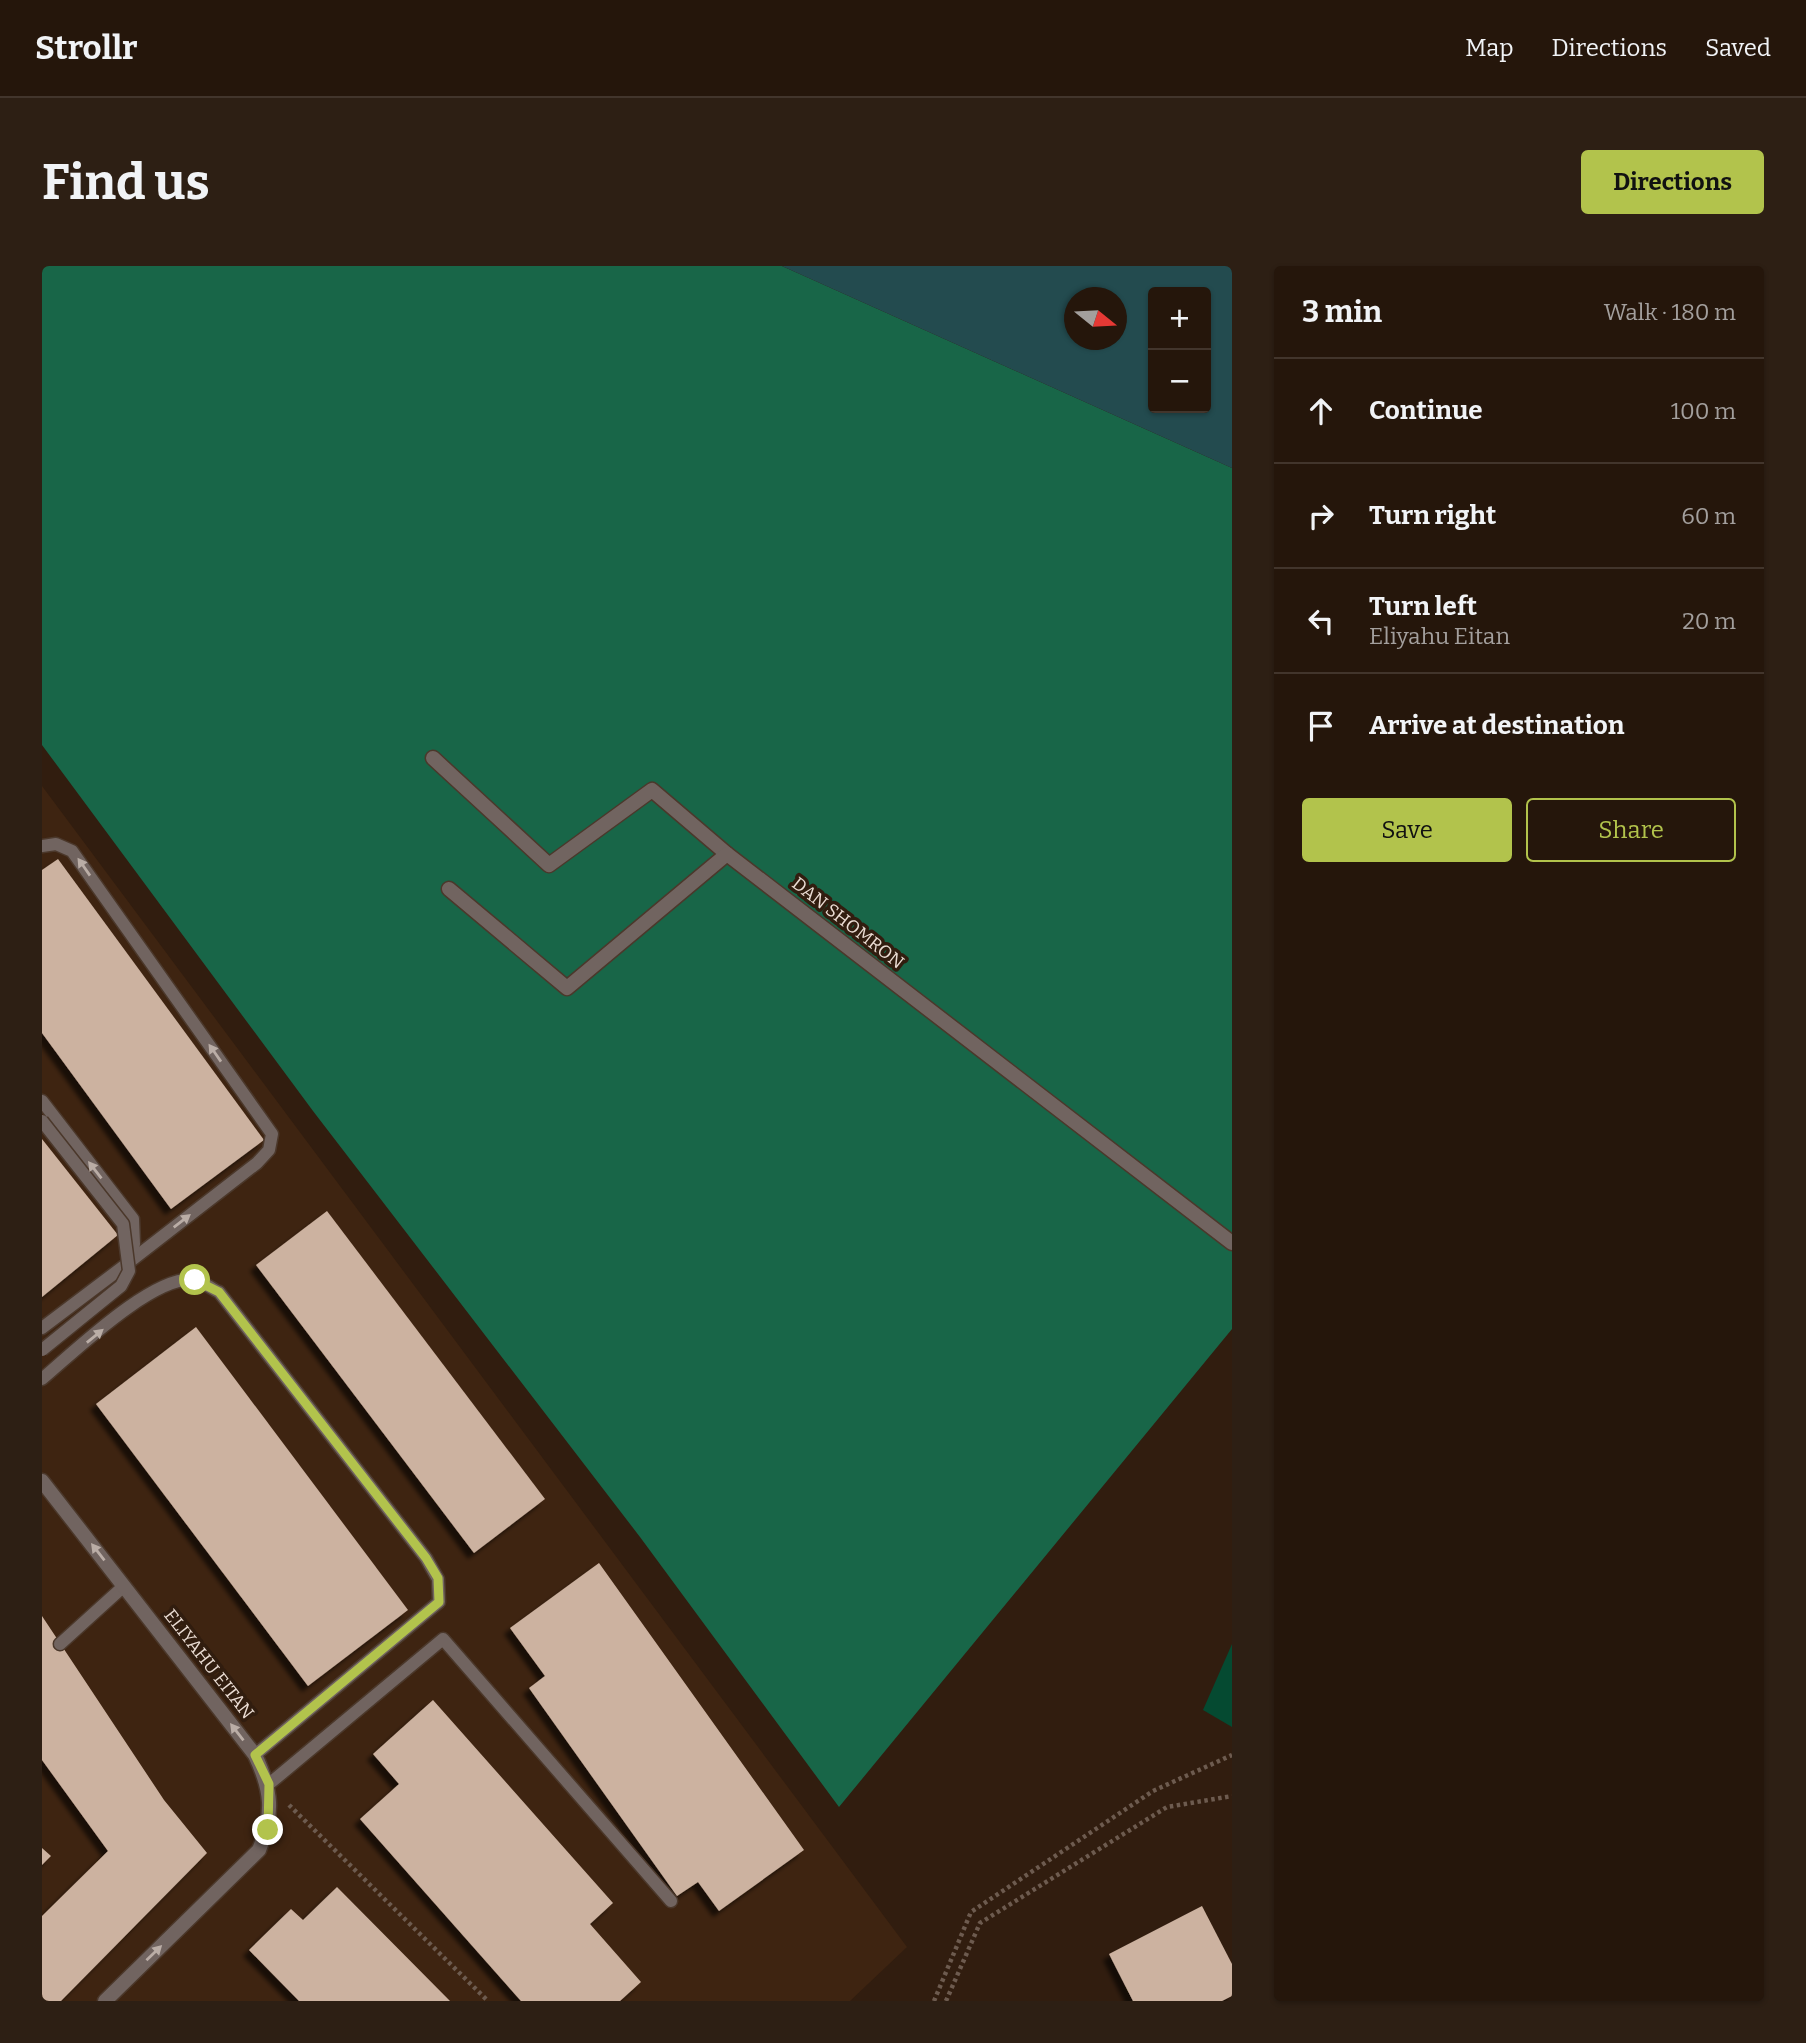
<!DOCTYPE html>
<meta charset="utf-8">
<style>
:root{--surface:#25160b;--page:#2d1f14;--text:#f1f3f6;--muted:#a39f9d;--line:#42352c;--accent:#b2c34c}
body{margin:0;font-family:Bitter,serif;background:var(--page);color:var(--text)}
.controls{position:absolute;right:21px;top:21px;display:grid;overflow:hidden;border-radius:7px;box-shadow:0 2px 5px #0004}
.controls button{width:63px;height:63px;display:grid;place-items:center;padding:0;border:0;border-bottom:2px solid var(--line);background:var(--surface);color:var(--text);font:35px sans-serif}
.compass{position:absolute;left:1022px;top:21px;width:63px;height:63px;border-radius:50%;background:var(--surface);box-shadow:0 2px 5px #0004;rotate:108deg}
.stop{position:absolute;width:21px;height:21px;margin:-16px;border:5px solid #b2c34c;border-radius:50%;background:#fff}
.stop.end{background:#b2c34c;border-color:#fff;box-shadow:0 2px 7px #0008}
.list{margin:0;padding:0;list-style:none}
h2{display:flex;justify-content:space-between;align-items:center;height:91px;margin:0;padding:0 28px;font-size:30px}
h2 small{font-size:23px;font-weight:400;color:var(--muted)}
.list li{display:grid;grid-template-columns:46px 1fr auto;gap:21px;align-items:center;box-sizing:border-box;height:105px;padding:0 28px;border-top:2px solid var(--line)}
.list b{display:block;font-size:26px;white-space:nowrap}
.list p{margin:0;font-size:23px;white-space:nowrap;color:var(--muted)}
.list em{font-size:23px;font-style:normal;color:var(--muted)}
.actions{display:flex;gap:14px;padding:21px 28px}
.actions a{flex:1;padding:16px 0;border:2px solid var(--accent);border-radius:7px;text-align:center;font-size:24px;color:var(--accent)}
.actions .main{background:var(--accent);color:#111}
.icon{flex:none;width:38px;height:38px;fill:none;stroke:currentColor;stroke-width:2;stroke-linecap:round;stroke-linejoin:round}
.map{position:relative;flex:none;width:1190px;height:1735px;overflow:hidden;border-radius:7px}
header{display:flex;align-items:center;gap:42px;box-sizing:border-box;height:98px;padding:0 35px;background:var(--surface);border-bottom:2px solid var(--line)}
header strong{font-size:33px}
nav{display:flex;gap:38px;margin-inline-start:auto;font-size:24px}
.intro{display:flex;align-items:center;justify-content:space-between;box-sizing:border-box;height:168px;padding:0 42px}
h1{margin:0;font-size:49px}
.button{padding:18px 32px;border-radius:7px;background:var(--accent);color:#111;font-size:24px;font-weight:700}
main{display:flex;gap:42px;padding:0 42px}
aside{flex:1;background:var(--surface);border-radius:7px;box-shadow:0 2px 5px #0004}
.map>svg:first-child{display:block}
</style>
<header>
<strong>Strollr</strong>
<nav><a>Map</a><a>Directions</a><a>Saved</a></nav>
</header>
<div class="intro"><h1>Find us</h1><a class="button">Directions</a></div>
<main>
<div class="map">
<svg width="1190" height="1735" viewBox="0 0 1190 1735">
<defs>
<filter id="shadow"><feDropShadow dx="-6" dy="6" stdDeviation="2" flood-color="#0009"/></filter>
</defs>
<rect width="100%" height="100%" fill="#311d0f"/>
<polygon fill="#3e2411" points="0,520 865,1681 808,1735 0,1735"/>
<polygon fill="#054a31" points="1190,1378 1190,1461 1161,1444"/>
<polygon fill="#186648" points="0,0 740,0 1190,202 1190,1063 797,1541 598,1271 271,845 0,479"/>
<path fill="#234b4f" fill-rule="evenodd" d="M740,0H1190V202ZM1111,26H1164V142H1111ZM1032,32H1074V74H1032Z"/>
<g fill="#ccb2a0" filter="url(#shadow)">
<polygon points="16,593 222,874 129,943 0,767 0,604"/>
<polygon points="0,873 76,969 0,1031"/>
<polygon points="285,945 503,1233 432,1287 214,999"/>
<polygon points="154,1061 366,1344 266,1420 54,1138"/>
<polygon points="557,1297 762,1584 677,1645 656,1616 635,1630 487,1422 503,1410 468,1362"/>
<polygon points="0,1350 122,1534 165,1587 19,1735 0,1735 0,1650 66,1585 0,1494"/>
<polygon points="391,1434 571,1637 548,1658 599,1716 578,1735 479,1735 318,1553 357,1518 331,1488"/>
<polygon points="0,1582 9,1590 0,1599"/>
<polygon points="295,1621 408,1735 257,1735 207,1684 249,1643 261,1654"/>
<polygon points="1160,1640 1190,1698 1190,1730 1180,1735 1091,1735 1067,1688"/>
</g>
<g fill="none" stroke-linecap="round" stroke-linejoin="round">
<g stroke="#4b382b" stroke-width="15">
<g id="lane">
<polyline points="0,580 14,578 30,585 230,868 227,884 215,897 86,997"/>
<polyline points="0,835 91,953 92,978 86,997 0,1062"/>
<path d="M0,1113C31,1087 113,1007 153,1014C160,1015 170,1023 177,1026L384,1292L396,1313L397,1336L213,1489"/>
<polyline points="18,1378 82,1320"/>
<polyline points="227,1518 401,1373 629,1635"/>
</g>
</g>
<g stroke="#4b382b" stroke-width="17">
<g id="street">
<polyline points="391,492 507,599 610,524 685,588"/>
<polyline points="407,623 525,722 685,588 1190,977"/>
<path d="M0,1215L213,1489C230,1525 232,1547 217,1584L63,1735"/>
</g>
</g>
<g stroke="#6d5b4f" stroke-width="4.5" stroke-dasharray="3.5 3.5" stroke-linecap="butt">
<polyline points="247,1539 446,1735"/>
<polyline points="892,1735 929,1646 1111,1525 1190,1489"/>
<polyline points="904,1735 938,1657 1125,1541 1190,1530"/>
</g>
<use href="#lane" stroke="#716460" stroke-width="12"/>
<use href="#street" stroke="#716460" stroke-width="14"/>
<g stroke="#4b382b" stroke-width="15" stroke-linecap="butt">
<polyline id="lane-bridge" points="0,855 81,958 87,1005 79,1020 0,1084"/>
</g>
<use href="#lane-bridge" stroke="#716460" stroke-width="12"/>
</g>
<defs><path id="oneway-solid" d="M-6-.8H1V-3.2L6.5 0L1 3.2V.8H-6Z" transform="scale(1.75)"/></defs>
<g fill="#baada6">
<use href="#oneway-solid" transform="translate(42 601) rotate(-125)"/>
<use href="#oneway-solid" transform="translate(173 787) rotate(-125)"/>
<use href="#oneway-solid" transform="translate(53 904) rotate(-128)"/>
<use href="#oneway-solid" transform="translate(140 955) rotate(-38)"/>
<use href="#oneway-solid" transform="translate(53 1070) rotate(-39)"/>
<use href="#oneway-solid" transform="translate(56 1286) rotate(-128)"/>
<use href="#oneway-solid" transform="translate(195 1466) rotate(-128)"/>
<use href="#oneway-solid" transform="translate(112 1687) rotate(-44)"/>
</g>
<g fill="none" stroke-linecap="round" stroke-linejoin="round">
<polyline stroke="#b2c34c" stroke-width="9" points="153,1014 177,1026 384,1292 396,1312 397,1336 213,1489 227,1518 226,1564"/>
</g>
<g text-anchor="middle" stroke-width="7" stroke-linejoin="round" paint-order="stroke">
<g font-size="18" fill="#ebddd4" stroke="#311d0f">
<text transform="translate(806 657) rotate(38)" y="6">DAN SHOMRON</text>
<text transform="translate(167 1398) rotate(52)" y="6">ELIYAHU EITAN</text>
</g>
</g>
</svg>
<div class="controls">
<button>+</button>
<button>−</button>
</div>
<svg class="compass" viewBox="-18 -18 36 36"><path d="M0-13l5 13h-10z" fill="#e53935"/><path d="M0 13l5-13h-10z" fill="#a39f9d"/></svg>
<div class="stop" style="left:153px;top:1014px"></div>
<div class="stop end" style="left:226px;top:1564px"></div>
</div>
<aside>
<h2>3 min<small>Walk · 180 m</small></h2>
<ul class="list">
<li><svg class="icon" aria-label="ahead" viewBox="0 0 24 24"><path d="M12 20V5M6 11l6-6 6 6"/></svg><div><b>Continue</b></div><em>100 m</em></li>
<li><svg class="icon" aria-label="right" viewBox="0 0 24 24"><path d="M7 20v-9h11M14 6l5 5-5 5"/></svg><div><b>Turn right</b></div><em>60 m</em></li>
<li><svg class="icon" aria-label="left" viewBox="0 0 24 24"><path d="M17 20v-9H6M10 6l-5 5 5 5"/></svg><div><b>Turn left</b><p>Eliyahu Eitan</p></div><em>20 m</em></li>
<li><svg class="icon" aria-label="arrive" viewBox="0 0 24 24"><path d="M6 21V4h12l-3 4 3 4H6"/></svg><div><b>Arrive at destination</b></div></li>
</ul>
<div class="actions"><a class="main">Save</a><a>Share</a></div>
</aside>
</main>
